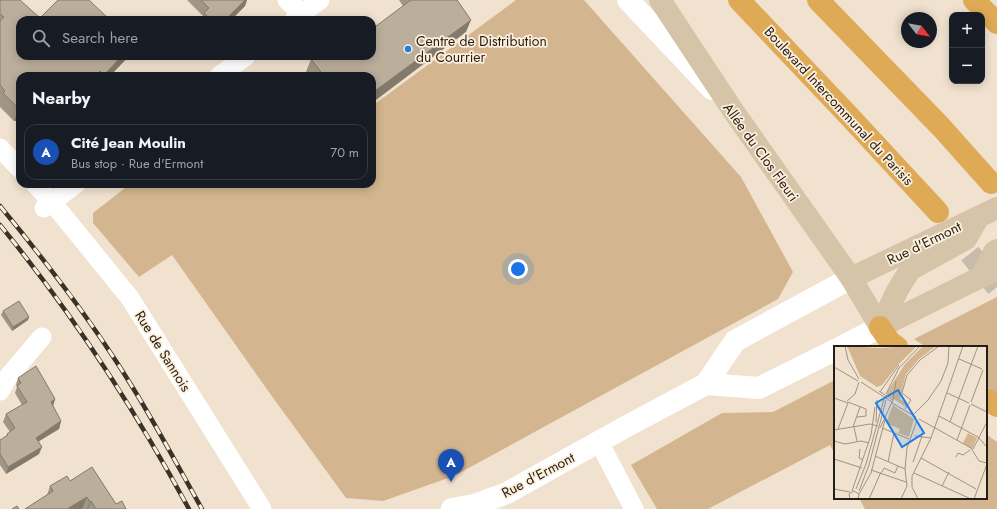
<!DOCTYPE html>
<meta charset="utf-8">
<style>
:root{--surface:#171b24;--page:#242831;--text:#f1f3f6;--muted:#9ea1a6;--line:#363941;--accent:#1d7ee7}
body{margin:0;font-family:Jost,sans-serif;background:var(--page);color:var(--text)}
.controls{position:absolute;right:12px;top:12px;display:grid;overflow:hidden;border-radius:8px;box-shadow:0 2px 10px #0003}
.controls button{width:36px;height:36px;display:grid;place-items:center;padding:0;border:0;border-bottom:1px solid var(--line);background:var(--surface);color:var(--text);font:20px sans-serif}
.compass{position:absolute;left:901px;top:12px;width:36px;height:36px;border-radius:50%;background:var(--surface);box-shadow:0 2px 10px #0003;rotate:121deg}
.you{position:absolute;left:518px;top:269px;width:14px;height:14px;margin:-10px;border:3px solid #fff;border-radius:50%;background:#1a73e8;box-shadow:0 0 0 6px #1a73e833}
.badge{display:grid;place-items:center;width:26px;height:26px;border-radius:50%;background:var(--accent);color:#fff;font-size:13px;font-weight:700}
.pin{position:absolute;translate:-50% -33px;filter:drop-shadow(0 1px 2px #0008)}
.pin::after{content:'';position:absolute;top:21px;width:14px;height:12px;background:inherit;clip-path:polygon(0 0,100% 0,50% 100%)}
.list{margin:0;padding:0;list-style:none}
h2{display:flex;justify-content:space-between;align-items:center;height:52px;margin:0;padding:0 16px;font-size:17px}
h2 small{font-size:13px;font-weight:400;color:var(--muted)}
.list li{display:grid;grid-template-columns:26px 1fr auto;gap:12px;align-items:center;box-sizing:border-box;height:56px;margin:0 8px 8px;padding:0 8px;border:1px solid var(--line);border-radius:12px}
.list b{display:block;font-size:15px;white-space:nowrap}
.list p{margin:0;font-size:13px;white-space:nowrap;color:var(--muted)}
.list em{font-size:13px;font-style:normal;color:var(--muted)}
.icon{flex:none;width:22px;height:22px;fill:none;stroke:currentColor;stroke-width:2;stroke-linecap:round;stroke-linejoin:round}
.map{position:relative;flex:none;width:997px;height:509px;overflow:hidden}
.search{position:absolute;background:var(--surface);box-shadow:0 2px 10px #0003;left:16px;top:16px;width:360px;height:44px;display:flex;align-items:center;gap:10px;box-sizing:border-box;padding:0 14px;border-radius:12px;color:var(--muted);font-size:15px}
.panel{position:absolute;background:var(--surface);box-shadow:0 2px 10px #0003;left:16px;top:72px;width:360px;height:116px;border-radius:12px}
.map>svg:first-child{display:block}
</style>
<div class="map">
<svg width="997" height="509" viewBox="0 0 997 509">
<rect width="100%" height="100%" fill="#f1e2cf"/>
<g fill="#d3b68f">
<polygon points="516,0 584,0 741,177 793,272 778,299 454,476 383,501 346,498 271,395 172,255 139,277 93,223 93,213 130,184 372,184 372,106"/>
<polygon points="997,297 997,394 986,386 986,347 926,347 914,339"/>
<polygon points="835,380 835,454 830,445 708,509 657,509 631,465 722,413 773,412"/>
<polygon points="986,434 997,442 997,509 865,509 859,498 986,498"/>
</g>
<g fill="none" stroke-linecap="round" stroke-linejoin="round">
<polyline stroke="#c8bbaa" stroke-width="22" stroke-dasharray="22 11" stroke-linecap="butt" points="949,228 997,287"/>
<g stroke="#fff" stroke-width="19">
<polyline points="287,0 302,14"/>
<polyline points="294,20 320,0"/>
<polyline points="219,76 246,56"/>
<polyline points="0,148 20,169"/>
<polyline points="35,184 52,202 130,298 262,509"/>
<polyline points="44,208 76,184"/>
<polyline points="0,391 8,377 42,337"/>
<polyline points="599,442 634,509"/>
</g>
<g stroke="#fff" stroke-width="22">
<polyline points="628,0 712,89"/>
<polyline points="841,347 880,327"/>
<polyline points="706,384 759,388 835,350"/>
<polyline points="452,509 474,505 507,493 627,426 706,384 735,341 851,278"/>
</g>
<g stroke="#d6c4a9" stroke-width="22">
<polyline points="660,0 734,112 851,278 880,327"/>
<polyline points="981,277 994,252 997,250"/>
<polyline points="851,278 997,208"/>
<polyline points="880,327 897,291 910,270 966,239 977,220"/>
<polyline points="880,327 997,269"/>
</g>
<g stroke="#deaa56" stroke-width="22">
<polyline points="739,0 849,116 938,212"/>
<polyline points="818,0 941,127 991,183"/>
<polyline points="974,0 997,23"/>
<polyline points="880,327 890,342 897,347"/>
<polyline points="986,399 997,406"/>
</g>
<g stroke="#383229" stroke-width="4.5">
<g id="rail">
<path d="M0,206C48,264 94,324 133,388C157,427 179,468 202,509"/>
<path d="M0,225C73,314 134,408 189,509"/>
</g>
</g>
<use href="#rail" stroke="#feefdc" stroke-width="3" stroke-dasharray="9" stroke-linecap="butt"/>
</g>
<g fill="#a19685">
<polygon points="0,0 20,56 129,56 110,76 20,76 20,120 14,121 0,107"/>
<polygon points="187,0 247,0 245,6 231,20 202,20 203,16"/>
<polygon points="399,0 457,0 466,32 372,76 309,76 306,72 311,59 372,56 403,6"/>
<polygon points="3,311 29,317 28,320 12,331 1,315"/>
<polygon points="18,378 55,399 53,406 61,421 59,429 38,441 39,454 6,474 0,465 0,440 6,437 7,434 10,432 3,422 6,414 22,405 15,393 17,387 16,385"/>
<polygon points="70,481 126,509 25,509 47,495 50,486"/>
</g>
<g fill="#837a6c">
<polygon points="245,0 247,0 245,6 231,20 225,20"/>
<polygon points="471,20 466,32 372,103 372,93"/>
<polygon points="122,56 129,56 110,76 103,76 104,75"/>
<polygon points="19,109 20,109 20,120 14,121"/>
<polygon points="29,317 28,320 12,331 13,327"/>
<polygon points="55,399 53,406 51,402"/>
<polygon points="61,421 59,429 33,445 36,438"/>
<polygon points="42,447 39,454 6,474 8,467"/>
<polygon points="87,497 82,509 67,509"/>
<polygon points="91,501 88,509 87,509 90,502"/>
</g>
<g fill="#bbae9b" stroke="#837a6c">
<polygon points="0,0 20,0 40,18 58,0 89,0 110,20 20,20 20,56 122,56 104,75 100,71 96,76 20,76 20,109 19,109 3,93 5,91 0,85 0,21 4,17 0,14"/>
<polygon points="201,0 245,0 225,20 211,20 204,13 209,8"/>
<polygon points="411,0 457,0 471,20 372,93 372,76 324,76 311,59 314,56 372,56 372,29"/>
<polygon points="19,301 29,317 13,327 3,311"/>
<polygon points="36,366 55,399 51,402 61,421 36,438 42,447 8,467 0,454 0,440 8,435 7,434 15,428 6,414 27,402 17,386 21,383 18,378"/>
<polygon points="92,467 116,504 122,501 126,509 96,509 91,501 90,502 87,497 67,509 25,509 53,491 50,486 67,476 70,481"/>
<polygon points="17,506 19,509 12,509"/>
</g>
<circle fill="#1d7ee7" stroke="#feefdc" stroke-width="1.5" cx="408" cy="49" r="4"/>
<g text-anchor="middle" stroke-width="3.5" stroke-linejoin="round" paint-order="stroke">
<g font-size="14" fill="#221d16" stroke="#feefdc" text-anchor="start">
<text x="416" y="46">Centre de Distribution<tspan x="416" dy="16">du Courrier</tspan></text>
</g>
<g font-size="14" fill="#221d16" stroke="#feefdc">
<text transform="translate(839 106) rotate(47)" y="5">Boulevard Intercommunal du Parisis</text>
<text transform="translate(761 152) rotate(54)" y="5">Allée du Clos Fleuri</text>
<text transform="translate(924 243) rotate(-26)" y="5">Rue d'Ermont</text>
<text transform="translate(163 351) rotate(58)" y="5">Rue de Sannois</text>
<text transform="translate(538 475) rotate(-28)" y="5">Rue d'Ermont</text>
</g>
</g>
<g transform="translate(834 346)">
<rect width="153" height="153" fill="#f1e2cf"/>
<path d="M13,0L44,2L83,0L64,19L60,12L64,19L48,39L43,41L26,30ZM89,0H102L85,13L72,28L66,53L73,58L72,61L52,48L71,18ZM59,59L80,73L75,91L64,87L66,83L52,77ZM134,87L143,92L138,103L129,97Z" fill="#d3b68f"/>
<path fill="none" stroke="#9e9385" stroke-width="1" d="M11,0L14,14L25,33M125,13L148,23M0,21L24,35M27,36L58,56M45,45L59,54M46,46L65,19M113,47L135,57M52,48L65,22L86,0M0,52L14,57L4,83M59,54L62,35M13,55L21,48L25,36M14,56L32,63V70L23,71M137,56L149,24M58,57L82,71M137,58L153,66M71,63L77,54L68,47L73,29L86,14L105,0M79,69L94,54L107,35L114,17L115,0M105,70L144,91L153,101M85,73L137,102L145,115L153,117M42,76L43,54M116,76L144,0M19,81L26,61M20,81L23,95M46,82L59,54M48,82L75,93M0,84L36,78L44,80M81,90L97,92M123,94L136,59M0,95L11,98L27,95L35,97M26,103L25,112L29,114M139,103L153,76M41,110L71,123M122,111L124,107L129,109L136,104M87,112L142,143M0,113L28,122M54,116L60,87M79,116L88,90M37,124L72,136M48,126L50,122L61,127L64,120M80,127L137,153M108,140L115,126M0,143L16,146M22,143L32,118L50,53M18,145L37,89L41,61M25,145L35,119L52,54M25,148L37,127L51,74M16,153L15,148L20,145L25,148L24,153M35,153L47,126M67,153L73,140L71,123L73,102L83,74M84,153L78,141V130L97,92L129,0M140,153L153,118"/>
<path fill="#1d7ee7" fill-opacity="0.15" stroke="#1d7ee7" stroke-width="2" d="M64,44L90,87L68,101L42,57Z"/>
<rect width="153" height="153" fill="none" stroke="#221d16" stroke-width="2"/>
</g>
</svg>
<div class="controls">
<button>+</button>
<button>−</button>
</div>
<svg class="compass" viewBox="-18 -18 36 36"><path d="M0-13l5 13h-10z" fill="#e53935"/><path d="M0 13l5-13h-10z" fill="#9ea1a6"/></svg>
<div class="you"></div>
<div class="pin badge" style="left:451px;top:482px;background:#1a4fb4">A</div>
<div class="search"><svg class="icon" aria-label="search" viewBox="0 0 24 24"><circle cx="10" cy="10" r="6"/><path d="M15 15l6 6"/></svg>Search here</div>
<section class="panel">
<h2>Nearby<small></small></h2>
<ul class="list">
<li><span class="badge" style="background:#1a4fb4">A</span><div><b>Cité Jean Moulin</b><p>Bus stop · Rue d'Ermont</p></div><em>70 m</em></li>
</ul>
</section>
</div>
